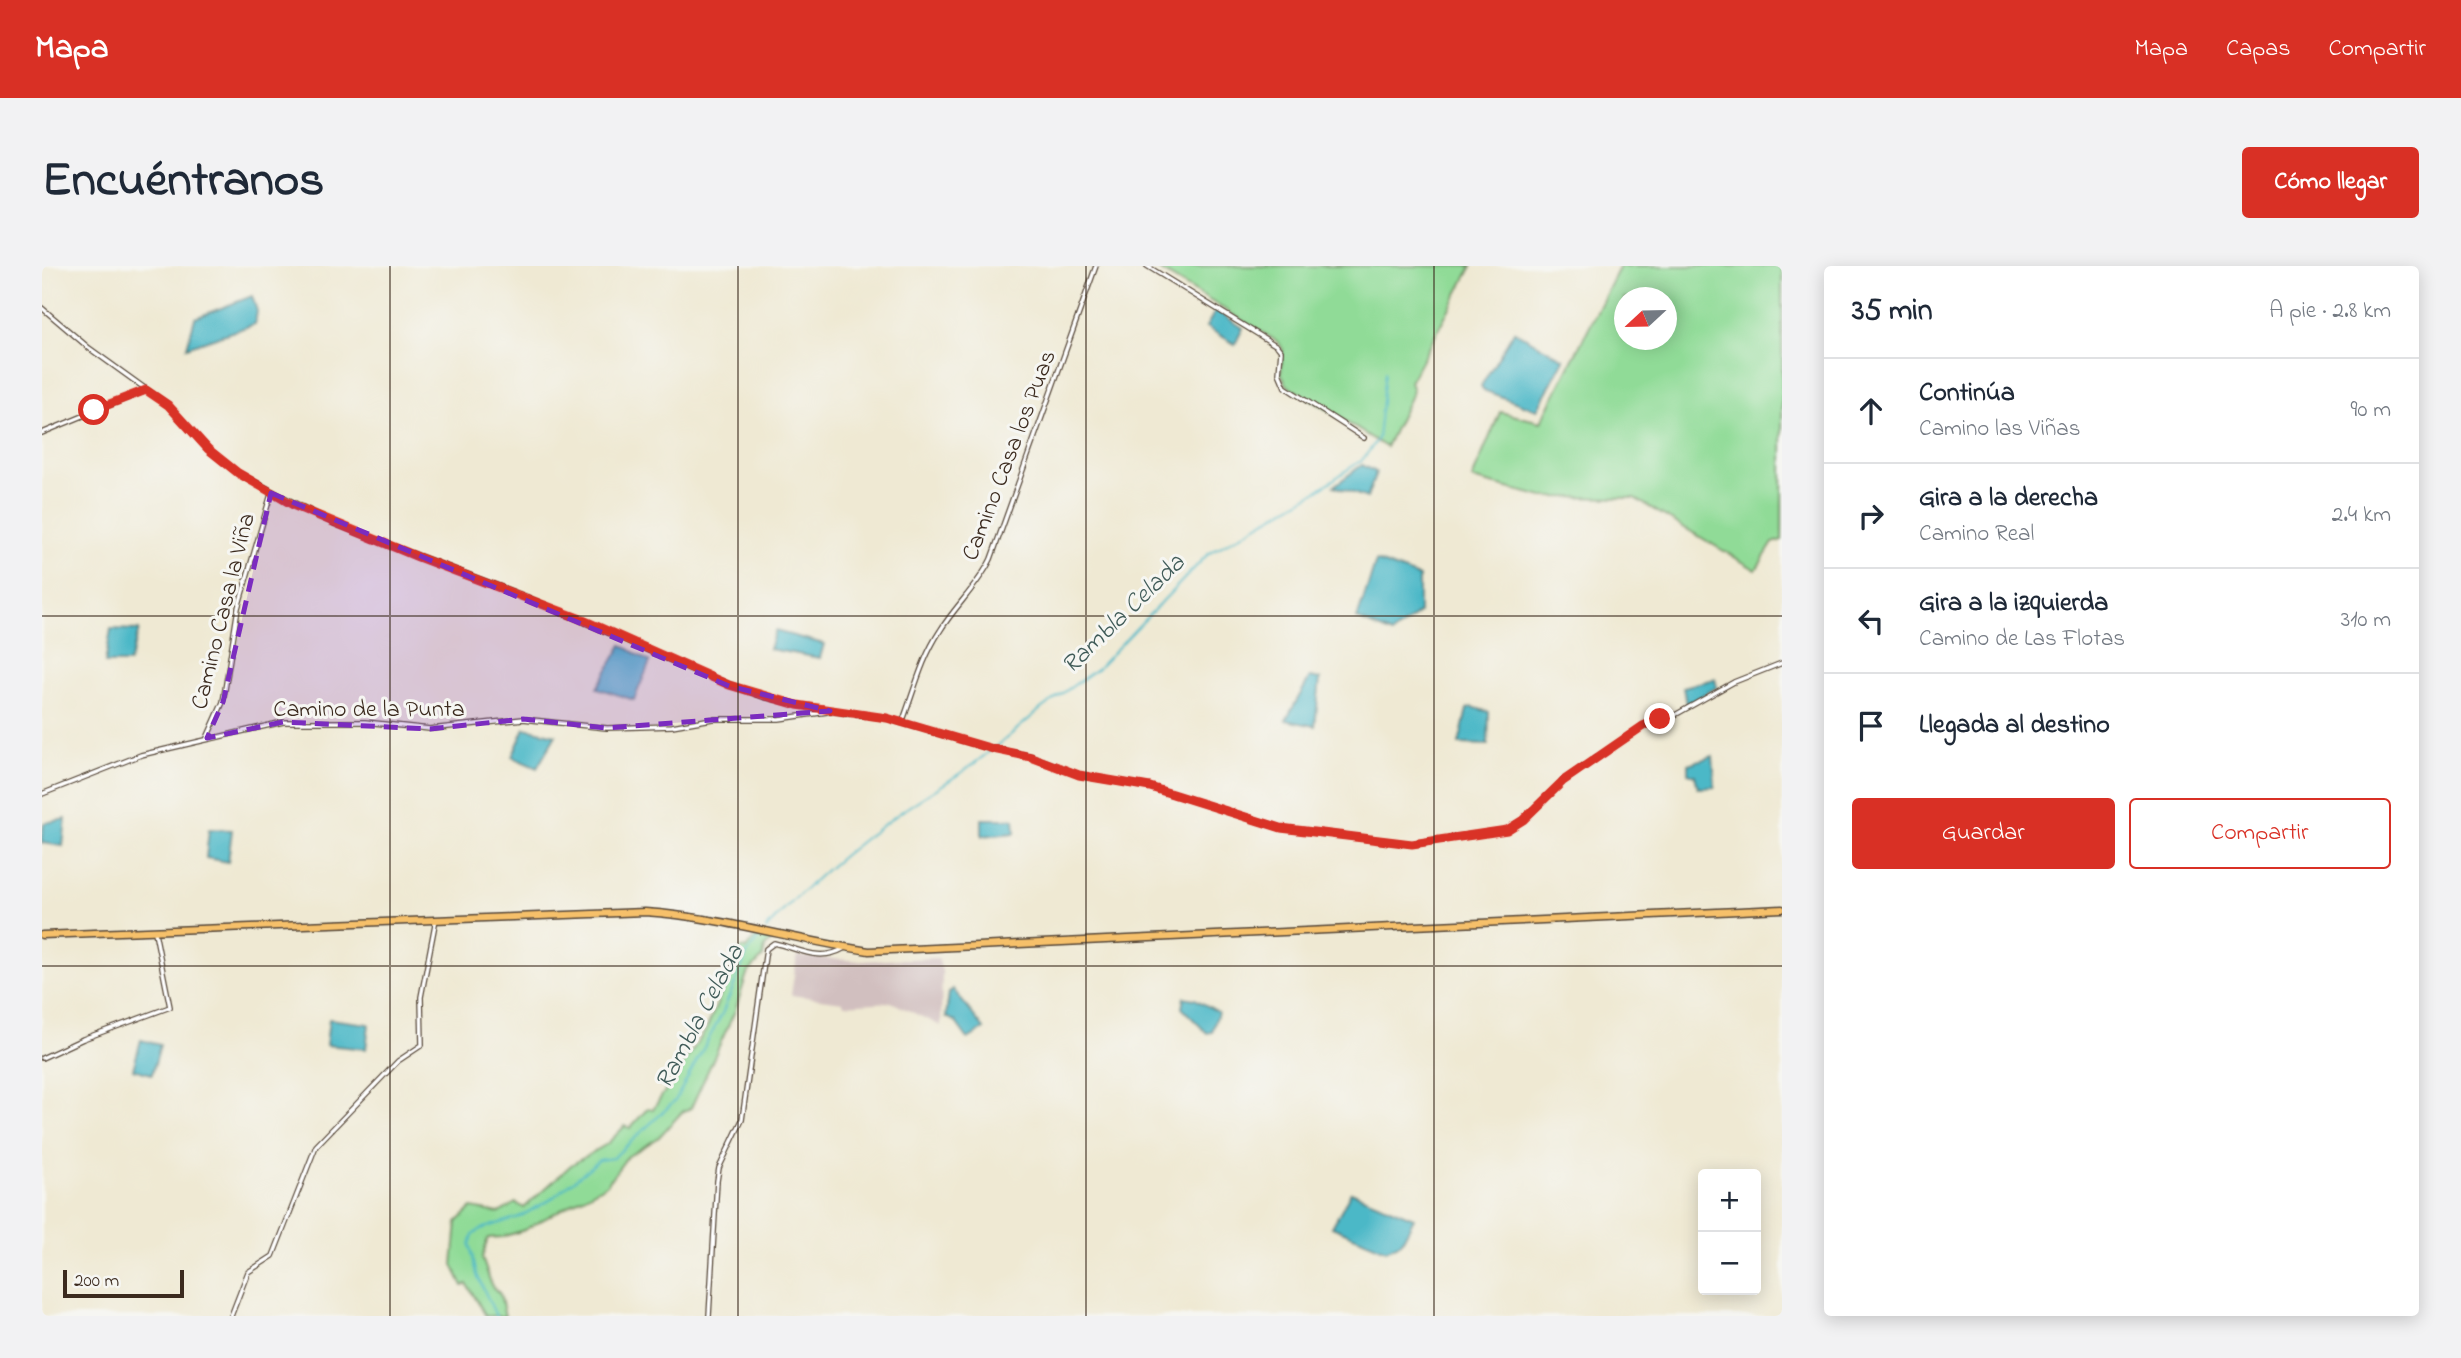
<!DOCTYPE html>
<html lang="es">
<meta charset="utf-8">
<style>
:root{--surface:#fff;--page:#f2f2f3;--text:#1f2937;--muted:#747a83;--line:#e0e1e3;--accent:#d93025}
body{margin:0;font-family:"Indie Flower",sans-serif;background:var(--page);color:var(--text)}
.controls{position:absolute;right:21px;bottom:21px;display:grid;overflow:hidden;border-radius:7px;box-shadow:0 4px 18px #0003}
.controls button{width:63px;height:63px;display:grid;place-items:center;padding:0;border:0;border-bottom:2px solid var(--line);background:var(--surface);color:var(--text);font:35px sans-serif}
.compass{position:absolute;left:1572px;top:21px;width:63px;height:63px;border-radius:50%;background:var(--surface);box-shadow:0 4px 18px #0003;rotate:248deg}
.scale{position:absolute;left:21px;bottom:18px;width:121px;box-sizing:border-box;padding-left:7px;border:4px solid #3b2a1e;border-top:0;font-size:19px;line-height:24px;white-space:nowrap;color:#3b2a1e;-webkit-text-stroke:5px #f6f6f2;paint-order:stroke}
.stop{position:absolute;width:21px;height:21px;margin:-16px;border:5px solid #d93025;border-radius:50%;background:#fff}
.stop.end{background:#d93025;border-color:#fff;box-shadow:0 2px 7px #0008}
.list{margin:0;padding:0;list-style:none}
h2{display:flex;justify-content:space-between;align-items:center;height:91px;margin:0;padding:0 28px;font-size:30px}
h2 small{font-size:23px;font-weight:400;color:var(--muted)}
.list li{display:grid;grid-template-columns:46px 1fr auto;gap:21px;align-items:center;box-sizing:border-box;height:105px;padding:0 28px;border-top:2px solid var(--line)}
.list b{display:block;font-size:26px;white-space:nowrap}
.list p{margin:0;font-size:23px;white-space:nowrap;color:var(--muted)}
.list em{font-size:23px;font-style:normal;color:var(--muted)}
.actions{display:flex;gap:14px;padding:21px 28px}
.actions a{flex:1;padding:16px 0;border:2px solid var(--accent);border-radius:7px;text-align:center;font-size:24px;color:var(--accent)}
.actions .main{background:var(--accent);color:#fff}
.icon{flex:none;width:38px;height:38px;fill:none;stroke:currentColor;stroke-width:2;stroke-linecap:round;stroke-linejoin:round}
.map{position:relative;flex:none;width:1740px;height:1050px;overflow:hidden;border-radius:7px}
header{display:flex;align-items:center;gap:42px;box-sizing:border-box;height:98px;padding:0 35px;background:var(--accent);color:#fff}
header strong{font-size:33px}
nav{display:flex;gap:38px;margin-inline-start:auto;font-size:24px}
.intro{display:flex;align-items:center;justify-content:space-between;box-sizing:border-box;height:168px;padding:0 42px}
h1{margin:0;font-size:49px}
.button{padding:18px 32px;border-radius:7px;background:var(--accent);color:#fff;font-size:24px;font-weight:700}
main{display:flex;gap:42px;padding:0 42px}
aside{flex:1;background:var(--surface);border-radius:7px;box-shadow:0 4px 18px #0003}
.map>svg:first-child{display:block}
</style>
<header>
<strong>Mapa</strong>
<nav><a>Mapa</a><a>Capas</a><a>Compartir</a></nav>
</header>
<div class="intro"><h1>Encuéntranos</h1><a class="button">Cómo llegar</a></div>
<main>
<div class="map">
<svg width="1740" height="1050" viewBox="0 0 1740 1050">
<rect width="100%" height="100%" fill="#f6f6f2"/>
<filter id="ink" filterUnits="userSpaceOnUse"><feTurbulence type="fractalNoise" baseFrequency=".0143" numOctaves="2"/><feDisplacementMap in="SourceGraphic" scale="14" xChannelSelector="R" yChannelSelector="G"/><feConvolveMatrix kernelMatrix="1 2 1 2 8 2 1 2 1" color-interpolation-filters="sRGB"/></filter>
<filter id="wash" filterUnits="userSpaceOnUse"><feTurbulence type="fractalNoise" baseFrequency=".00686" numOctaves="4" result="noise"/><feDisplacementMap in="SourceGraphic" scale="28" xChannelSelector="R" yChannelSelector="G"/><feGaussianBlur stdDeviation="1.57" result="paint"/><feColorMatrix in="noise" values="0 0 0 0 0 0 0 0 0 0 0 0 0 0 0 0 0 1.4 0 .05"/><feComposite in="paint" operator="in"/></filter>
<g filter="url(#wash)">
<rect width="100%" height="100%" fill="#efe9d3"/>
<polygon fill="#d1bfbf" points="755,690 819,695 896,692 900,705 899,760 849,736 802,739 801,736 749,729"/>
<g fill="#90db97" stroke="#66825a" stroke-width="2" fill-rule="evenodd">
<polygon points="1111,0 1430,0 1368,116 1371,125 1344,181 1245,119 1239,107 1241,83 1236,76"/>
<path d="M1578,0H1740V274L1731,277L1714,304L1592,232L1501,231L1430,213L1458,146L1499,156ZM1582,32H1624V74H1582Z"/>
<polygon points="715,668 732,672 723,681 721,691 705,708 693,745 649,842 640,846 616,872 585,891 565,918 482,964 461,971 446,972 440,992 450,1020 458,1028 463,1050 444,1050 425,1018 421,1020 411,999 415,956 430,942 457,947 474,937 482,942 529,899 565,878 583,860 588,862 606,842 611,843 664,764 699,682 704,683"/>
</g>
<g fill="#4bb8c7" stroke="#437172" stroke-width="2">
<polygon points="210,30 215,45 213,58 145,81 153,52"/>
<polygon points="1174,44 1201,62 1193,78 1164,61"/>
<polygon points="1472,65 1522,93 1495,144 1441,124 1439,120"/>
<polygon points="1320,199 1334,206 1325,232 1292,220"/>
<polygon points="1334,295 1377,311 1377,347 1350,368 1315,353"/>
<polygon points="69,363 97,364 87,397 63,397"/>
<polygon points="733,365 782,378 778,392 727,383"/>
<polygon points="580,379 608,396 592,434 555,422"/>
<polygon points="1268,411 1278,413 1273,460 1244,454"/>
<polygon points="1673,413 1675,421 1644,439 1641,421"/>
<polygon points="1430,441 1447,446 1446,479 1417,478 1425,443"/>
<polygon points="483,462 514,469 495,502 470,491"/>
<polygon points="1671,490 1673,521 1656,522 1653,509 1646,507 1646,498"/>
<polygon points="24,553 21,580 0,577 2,557"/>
<polygon points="940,553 972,553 973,567 940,570"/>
<polygon points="167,563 190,564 186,596 164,592"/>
<polygon points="911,723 942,763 926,773 913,755 904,751 907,727"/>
<polygon points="1142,731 1153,733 1176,746 1170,766 1165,767 1140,742"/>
<polygon points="287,753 327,758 324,783 284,779"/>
<polygon points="99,774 118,779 110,808 91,803"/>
<polygon points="1309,926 1372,952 1359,977 1344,984 1290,961"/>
</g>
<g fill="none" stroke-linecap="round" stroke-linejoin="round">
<g stroke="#4bb8c7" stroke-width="2">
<polyline points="953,482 1000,442 1056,402 1166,288 1275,225 1321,193 1336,173 1343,106"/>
<path d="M724,663C764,619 809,581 859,546C889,525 920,509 948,485"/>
<polyline points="454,1050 435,1009 428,979 431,969 439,963 477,951 508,934 557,894 571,892 633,835 680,748 705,688 720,667"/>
</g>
</g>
</g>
<g filter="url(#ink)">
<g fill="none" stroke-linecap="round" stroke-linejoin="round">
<g stroke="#564739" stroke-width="6">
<g id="street">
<polyline points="1105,0 1235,80 1239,85 1237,107 1243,121 1322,172"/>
<polyline points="0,42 47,82 126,139 166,183 196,207 293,258 485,331 650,404 721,431 788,445 844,452 946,482 989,490 1037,509 1108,521 1239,562 1370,578 1465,564 1481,554 1521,515 1601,460 1633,449 1692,416 1740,397"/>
<polyline points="0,167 104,124"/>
<path d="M860,457C872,426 879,394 898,365C913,340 936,320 949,293L1054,0"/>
<polyline points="165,472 181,436 196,342 229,228"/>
<polyline points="0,528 99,489 241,456 323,456 388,463 481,453 565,462 630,460 670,453 737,453 785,446"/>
<polyline points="0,792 41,773 128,741 113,666"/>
<polyline points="189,1050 206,1006 231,990 274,880 356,795 380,779 379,731 394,653"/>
<path d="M667,1050L675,915L677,902L700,854L724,683L732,677C758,683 777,697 803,682"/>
</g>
</g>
<g stroke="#564739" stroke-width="9">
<path id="primary" d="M0,669L603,646C679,651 752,674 827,685L1740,643"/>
</g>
<use href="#street" stroke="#fff" stroke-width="3.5"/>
<use href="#primary" stroke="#f6c06b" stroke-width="6"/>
</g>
</g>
<g fill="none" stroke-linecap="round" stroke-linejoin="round" filter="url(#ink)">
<polyline stroke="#d93025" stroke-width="9" points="52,144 104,124 126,139 166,183 196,207 253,240 376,291 539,353 687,419 755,439 845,452 951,483 989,491 1037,509 1108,521 1239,562 1370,578 1465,564 1481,554 1521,515 1601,460 1618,453"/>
</g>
<path fill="#7b2cbf" fill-opacity="0.2" stroke="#7b2cbf" stroke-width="5" stroke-dasharray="14 9" stroke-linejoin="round" d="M229,227L687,420L788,445L565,462L481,453L388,463L241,456L165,472L181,436Z"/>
<path fill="none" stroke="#3b2a1e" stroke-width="2" stroke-opacity="0.55" d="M348,0V1050M696,0V1050M1044,0V1050M1392,0V1050M0,350H1740M0,700H1740"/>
<g text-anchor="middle" stroke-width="6" stroke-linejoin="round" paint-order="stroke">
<g font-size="24" fill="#3b2a1e" stroke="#f6f6f2">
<text transform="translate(966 189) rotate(-69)" y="8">Camino Casa los Puas</text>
<text transform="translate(180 345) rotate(-76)" y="8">Camino Casa la Viña</text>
<text x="327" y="450">Camino de la Punta</text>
</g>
<g font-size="26" font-style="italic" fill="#415c59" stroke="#f6f6f2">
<text transform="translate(1080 347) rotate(-44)" y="9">Rambla Celada</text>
<text transform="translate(656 750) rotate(-62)" y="9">Rambla Celada</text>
</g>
</g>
</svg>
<div class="controls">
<button>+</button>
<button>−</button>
</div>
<svg class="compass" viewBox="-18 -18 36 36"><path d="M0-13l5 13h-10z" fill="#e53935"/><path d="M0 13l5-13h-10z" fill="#747a83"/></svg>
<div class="scale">200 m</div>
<div class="stop" style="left:52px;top:144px"></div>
<div class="stop end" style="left:1618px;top:453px"></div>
</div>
<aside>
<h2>35 min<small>A pie · 2.8 km</small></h2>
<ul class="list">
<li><svg class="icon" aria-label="ahead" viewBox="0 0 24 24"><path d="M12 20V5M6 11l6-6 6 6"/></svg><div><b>Continúa</b><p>Camino las Viñas</p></div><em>90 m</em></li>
<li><svg class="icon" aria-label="right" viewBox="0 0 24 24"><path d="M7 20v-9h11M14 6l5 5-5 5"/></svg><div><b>Gira a la derecha</b><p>Camino Real</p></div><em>2.4 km</em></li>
<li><svg class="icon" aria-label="left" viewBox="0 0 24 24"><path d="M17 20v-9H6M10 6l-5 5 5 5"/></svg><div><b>Gira a la izquierda</b><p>Camino de Las Flotas</p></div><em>310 m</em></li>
<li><svg class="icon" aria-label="arrive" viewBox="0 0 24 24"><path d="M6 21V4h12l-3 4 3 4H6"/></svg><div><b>Llegada al destino</b></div></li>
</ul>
<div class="actions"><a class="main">Guardar</a><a>Compartir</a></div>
</aside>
</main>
